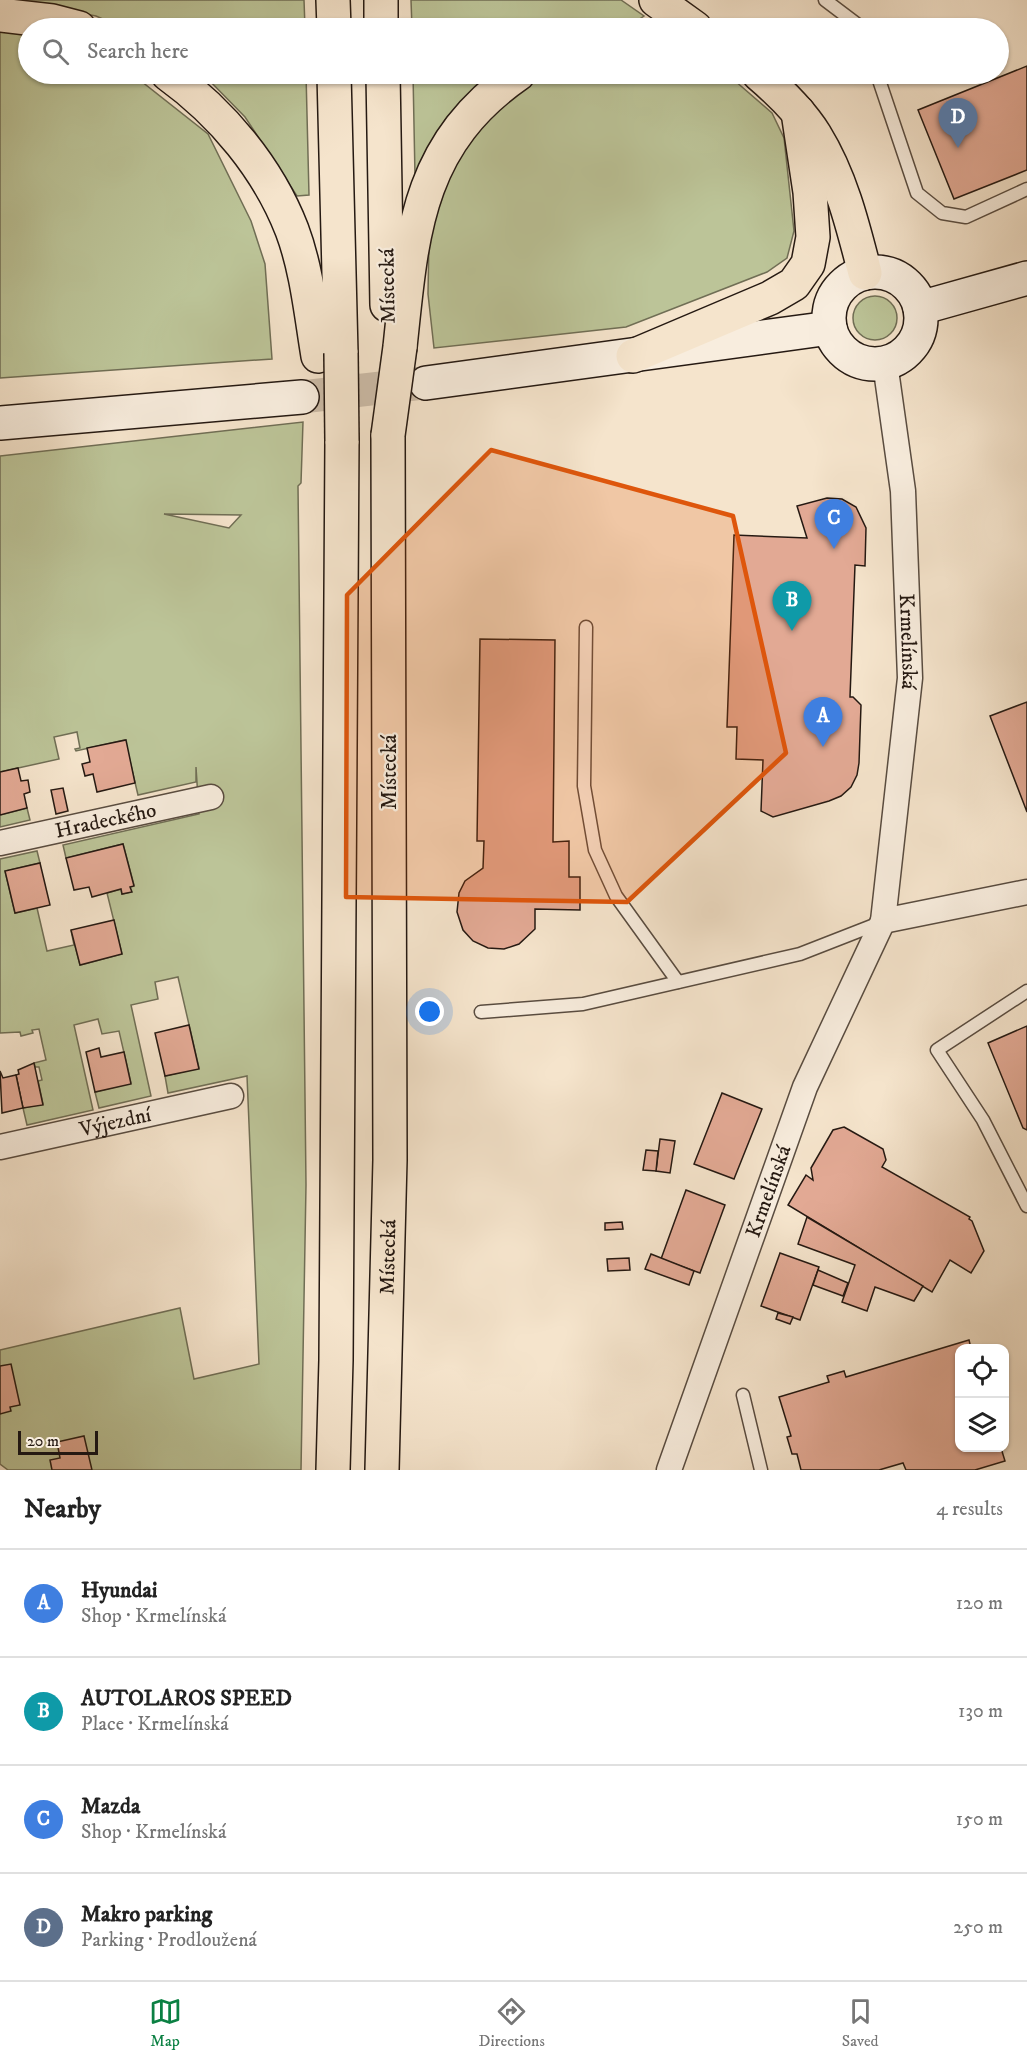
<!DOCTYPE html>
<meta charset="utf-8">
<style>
:root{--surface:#fff;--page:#f6f6f6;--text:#222;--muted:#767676;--line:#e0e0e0;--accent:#0b8043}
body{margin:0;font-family:"IM FELL DW Pica",serif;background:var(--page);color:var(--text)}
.controls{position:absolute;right:18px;bottom:18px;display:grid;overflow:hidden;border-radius:12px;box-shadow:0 2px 4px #0004}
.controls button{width:54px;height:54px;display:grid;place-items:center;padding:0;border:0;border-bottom:2px solid var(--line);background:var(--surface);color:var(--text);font:30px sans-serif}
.scale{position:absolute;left:18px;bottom:15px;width:80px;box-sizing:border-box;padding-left:6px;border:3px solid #251912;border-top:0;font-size:16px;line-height:21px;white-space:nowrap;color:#251912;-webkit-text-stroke:4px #f8edde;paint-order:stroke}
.you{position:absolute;left:430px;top:1012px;width:21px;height:21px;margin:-15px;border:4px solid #fff;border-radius:50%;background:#1a73e8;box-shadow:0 0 0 9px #1a73e833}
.badge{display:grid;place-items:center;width:39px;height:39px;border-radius:50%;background:var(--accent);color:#fff;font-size:20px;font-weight:700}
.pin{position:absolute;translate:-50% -50px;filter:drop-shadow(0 2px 3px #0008)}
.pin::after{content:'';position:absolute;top:32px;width:21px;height:18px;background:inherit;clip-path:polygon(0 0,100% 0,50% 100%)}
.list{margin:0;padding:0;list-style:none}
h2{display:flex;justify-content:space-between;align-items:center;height:78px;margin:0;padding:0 24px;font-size:26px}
h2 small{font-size:20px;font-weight:400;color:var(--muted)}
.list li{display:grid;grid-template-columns:39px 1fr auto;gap:18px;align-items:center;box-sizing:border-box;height:108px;padding:0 24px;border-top:2px solid var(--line)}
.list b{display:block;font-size:22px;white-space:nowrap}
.list p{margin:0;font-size:20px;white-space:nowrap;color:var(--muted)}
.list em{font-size:20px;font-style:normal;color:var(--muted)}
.icon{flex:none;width:33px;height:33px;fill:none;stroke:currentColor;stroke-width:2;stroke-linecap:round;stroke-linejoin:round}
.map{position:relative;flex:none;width:1027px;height:1470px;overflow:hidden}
.search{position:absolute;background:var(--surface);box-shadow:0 2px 4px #0004;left:18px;right:18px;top:18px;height:66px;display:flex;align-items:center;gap:15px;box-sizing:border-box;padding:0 21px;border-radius:33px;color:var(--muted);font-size:22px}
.sheet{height:510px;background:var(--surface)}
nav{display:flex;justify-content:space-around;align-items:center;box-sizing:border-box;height:84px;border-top:2px solid var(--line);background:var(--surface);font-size:16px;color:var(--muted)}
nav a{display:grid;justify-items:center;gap:3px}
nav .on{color:var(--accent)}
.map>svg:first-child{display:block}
</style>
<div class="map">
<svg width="1027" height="1470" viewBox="0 0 1027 1470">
<rect width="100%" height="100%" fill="#f5e4cc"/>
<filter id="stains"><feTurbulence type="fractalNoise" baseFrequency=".00333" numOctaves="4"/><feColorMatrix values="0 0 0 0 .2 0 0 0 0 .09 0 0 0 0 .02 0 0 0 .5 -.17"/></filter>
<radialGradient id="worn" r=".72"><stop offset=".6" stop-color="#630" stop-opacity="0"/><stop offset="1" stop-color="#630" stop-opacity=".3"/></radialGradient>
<g fill="#bcc498" stroke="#706e55" stroke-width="1.5" fill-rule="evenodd">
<polygon points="10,0 304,0 305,28 123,28 96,16"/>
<polygon points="411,0 621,0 644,16 635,22 609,28 412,28"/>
<polygon points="0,31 28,32 28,74 126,74 137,78 208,134 251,221 265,264 272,359 0,378"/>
<polygon points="203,74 306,74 309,195 297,196 245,117"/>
<polygon points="413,74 494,74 482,81 445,120 420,170 415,176"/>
<polygon points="541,74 727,74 772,113 784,138 794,231 787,258 767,272 626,327 434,348 428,294 429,240 445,177 498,101"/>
<circle cx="875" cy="318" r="22"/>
<path d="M303,422L301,483L298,486L306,1185L301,1470H8L0,1464V1350L180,1308L194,1379L259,1364L247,1076L168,1093L165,1076L199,1068L178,977L155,982L158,999L131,1005L151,1096L99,1108L95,1092L131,1083L119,1031L102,1034L98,1019L74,1025L93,1110L27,1125L23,1108L43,1104L38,1081L42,1080L39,1067H35L34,1063L46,1060L39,1029L32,1030L33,1033L21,1036L20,1032L0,1033V859L37,851L40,863L5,871L15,913L37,908L47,951L74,945L71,930L80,965L122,954L107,893L121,889L122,894L131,892L130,887L134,885L123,844L66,858L63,845L199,814L196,767V782L138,795L125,740L76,751L75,749L80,748L77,732L54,737L59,759L0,772V456ZM164,514L241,515L229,528Z"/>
<polygon points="27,808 30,820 0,827 0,815"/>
</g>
<g fill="#e2a994" stroke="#251912" stroke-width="1.5">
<polygon points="1027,66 1027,170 954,199 918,110"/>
<polygon points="827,498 842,499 856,507 866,528 865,566 855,565 850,697 853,697 861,705 859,763 857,775 851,787 841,796 829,801 773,817 761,811 763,760 736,759 737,727 727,727 734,535 807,538 797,506"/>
<polygon points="480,639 555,640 553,842 569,841 569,877 580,877 580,910 535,909 535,929 519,944 504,949 488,948 473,941 463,930 457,912 459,893 465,881 483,868 484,841 477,841"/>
<polygon points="1027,702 1027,812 990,716"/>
<polygon points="126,740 135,783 97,792 93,774 85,776 82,764 90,762 87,748"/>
<polygon points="18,768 21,781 28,780 30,792 24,794 27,808 0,815 0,772"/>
<polygon points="63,788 68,811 56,814 51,790"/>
<polygon points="123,844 134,886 130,887 132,892 122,894 121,889 92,897 89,887 74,890 66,858"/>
<polygon points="40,863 50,905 15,913 5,871"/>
<polygon points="114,920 122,954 80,965 71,930"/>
<polygon points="189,1025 199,1069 165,1076 155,1033"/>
<polygon points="1027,1026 1027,1130 1023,1128 988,1043"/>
<polygon points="99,1048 101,1057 124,1052 131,1084 95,1092 86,1052"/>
<polygon points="34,1063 43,1105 23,1108 16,1075 19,1074 18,1070"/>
<polygon points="0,1071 3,1078 16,1075 23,1108 2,1113"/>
<polygon points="722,1093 762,1109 734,1179 694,1164"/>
<polygon points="844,1127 883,1149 886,1160 882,1167 970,1217 969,1219 972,1221 984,1251 971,1273 950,1260 932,1292 788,1205 806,1175 813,1180 811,1168 833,1130"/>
<polygon points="660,1139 675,1141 670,1173 656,1171"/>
<polygon points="646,1150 658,1151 656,1171 643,1170"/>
<polygon points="686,1190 725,1205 700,1273 661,1259"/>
<polygon points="807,1217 923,1286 914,1301 875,1287 867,1311 842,1302 855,1265 798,1244"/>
<polygon points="622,1222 623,1229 605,1230 605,1223"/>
<polygon points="780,1253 819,1267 800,1320 761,1306"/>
<polygon points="651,1254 694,1271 689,1285 645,1269"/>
<polygon points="629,1258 630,1270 608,1271 607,1259"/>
<polygon points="818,1270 848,1283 843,1296 813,1285"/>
<polygon points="778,1313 793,1317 790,1324 776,1319"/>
<polygon points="969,1340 971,1348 960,1348 960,1448 1001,1448 1005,1461 975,1470 906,1470 903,1463 879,1470 801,1470 797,1454 792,1454 787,1437 791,1436 779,1397 829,1382 827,1376 844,1371 846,1377"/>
<polygon points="11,1364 20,1405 10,1407 11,1411 0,1414 0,1366"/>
<polygon points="84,1436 92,1470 52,1470 50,1460 60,1458 57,1442"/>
</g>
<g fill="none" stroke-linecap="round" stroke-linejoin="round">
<polyline stroke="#cbbba7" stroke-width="33" stroke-dasharray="33 16" stroke-linecap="butt" points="302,397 423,383"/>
<g stroke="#594c40" stroke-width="15">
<g id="service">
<polyline points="825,0 862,28"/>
<polyline points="877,74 917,193 942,213 966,217 1027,189"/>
<polyline points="586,627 584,786 595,850 616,896 678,982"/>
<polyline points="1027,991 937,1050 983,1120 1027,1206"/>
<polyline points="481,1012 583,1004 800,954 882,922"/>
<polyline points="743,1395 761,1470"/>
</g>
</g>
<g stroke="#594c40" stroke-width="27">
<g id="minor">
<path id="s1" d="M885,363L903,491L910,678L883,921L1027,892"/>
<path id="s2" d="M0,843L211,797"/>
<path id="s3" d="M0,1147L231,1096"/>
<path id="s4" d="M669,1470L805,1087L883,921"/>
</g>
</g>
<g stroke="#251912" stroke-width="36">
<g id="secondary">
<circle cx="875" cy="318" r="46"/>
<polyline points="920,308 1027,278"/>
<polyline points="426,383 830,328"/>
<polyline points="0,423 302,397"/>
</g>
</g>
<g stroke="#251912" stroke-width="36">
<g id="trunk">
<polyline points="333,0 334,28"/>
<polyline points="0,15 52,21 79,28"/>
<path d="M168,74C222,113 268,168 292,230C307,270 311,314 318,356"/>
<polyline points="334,74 341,353"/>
<polyline points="383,74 387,305"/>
<path d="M759,74C780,92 800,111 815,135C841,177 853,226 865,273"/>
<path d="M400,347C412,234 416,145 518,74"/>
<polyline points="633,356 770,298 794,284 808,264 813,237 810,192 798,112"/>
<polyline points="333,1470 336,1360 342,441"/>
<path id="s5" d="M382,1470L390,1160L388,435"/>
</g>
</g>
<g stroke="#251912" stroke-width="36">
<g id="motorway">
<polyline points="381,0 381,18"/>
<polyline points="656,0 695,28"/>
</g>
</g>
<use href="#service" stroke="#f8edde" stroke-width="12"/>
<use href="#minor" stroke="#f8edde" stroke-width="24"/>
<use href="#secondary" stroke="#f8edde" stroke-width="33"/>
<use href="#trunk" stroke="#f5e4cc" stroke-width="33"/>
<use href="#motorway" stroke="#f5e4cc" stroke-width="33"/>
<g stroke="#251912" stroke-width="36" stroke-linecap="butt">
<g id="trunk-bridge">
<polyline points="341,353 342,441"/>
<polyline points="388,435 400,347"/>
</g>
</g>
<use href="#trunk-bridge" stroke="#f5e4cc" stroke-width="33"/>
</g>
<path fill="#de560c" fill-opacity="0.2" stroke="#de560c" stroke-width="4.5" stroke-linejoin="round" d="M491,450L733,516L786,753L627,902L346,897L347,595Z"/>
<g text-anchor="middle" stroke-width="4.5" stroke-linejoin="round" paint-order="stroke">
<g font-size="21" fill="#251912" stroke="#f8edde">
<text transform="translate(387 286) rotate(-91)" y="7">Místecká</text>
<text dy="7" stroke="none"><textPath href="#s1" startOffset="280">Krmelínská</textPath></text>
<text transform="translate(389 772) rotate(-90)" y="7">Místecká</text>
<text dy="7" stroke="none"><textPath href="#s2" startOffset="108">Hradeckého</textPath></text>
<text dy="7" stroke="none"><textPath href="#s3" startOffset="118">Výjezdní</textPath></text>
<text dy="7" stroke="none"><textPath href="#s4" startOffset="296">Krmelínská</textPath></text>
<text dy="7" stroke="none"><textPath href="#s5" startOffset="213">Místecká</textPath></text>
</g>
</g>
<rect width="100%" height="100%" filter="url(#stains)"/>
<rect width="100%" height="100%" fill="url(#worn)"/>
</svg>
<div class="controls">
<button><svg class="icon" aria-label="locate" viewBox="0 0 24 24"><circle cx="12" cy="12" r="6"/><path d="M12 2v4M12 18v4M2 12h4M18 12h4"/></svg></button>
<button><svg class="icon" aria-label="layers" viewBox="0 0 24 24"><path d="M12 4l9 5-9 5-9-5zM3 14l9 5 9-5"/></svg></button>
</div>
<div class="scale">20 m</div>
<div class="you"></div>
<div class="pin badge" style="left:823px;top:747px;background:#3f7fe0">A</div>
<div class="pin badge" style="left:792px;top:631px;background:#0f9aa8">B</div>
<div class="pin badge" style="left:834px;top:549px;background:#3f7fe0">C</div>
<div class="pin badge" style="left:958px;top:148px;background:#5c6f8a">D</div>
<div class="search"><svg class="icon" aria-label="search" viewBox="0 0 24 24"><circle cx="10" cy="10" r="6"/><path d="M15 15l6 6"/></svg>Search here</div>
</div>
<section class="sheet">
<h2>Nearby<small>4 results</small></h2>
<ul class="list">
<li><span class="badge" style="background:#3f7fe0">A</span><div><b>Hyundai</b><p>Shop · Krmelínská</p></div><em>120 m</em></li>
<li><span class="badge" style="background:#0f9aa8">B</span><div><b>AUTOLAROS SPEED</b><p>Place · Krmelínská</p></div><em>130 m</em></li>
<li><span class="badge" style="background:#3f7fe0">C</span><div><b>Mazda</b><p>Shop · Krmelínská</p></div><em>150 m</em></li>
<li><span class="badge" style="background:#5c6f8a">D</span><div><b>Makro parking</b><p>Parking · Prodloužená</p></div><em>250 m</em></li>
</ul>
</section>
<nav>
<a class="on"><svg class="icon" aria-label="map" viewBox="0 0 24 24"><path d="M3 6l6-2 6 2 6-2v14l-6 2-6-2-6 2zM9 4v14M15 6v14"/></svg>Map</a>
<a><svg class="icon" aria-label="directions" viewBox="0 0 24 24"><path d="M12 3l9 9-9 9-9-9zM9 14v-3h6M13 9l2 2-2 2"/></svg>Directions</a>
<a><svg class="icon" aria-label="saved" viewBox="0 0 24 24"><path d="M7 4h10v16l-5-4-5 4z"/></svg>Saved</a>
</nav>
